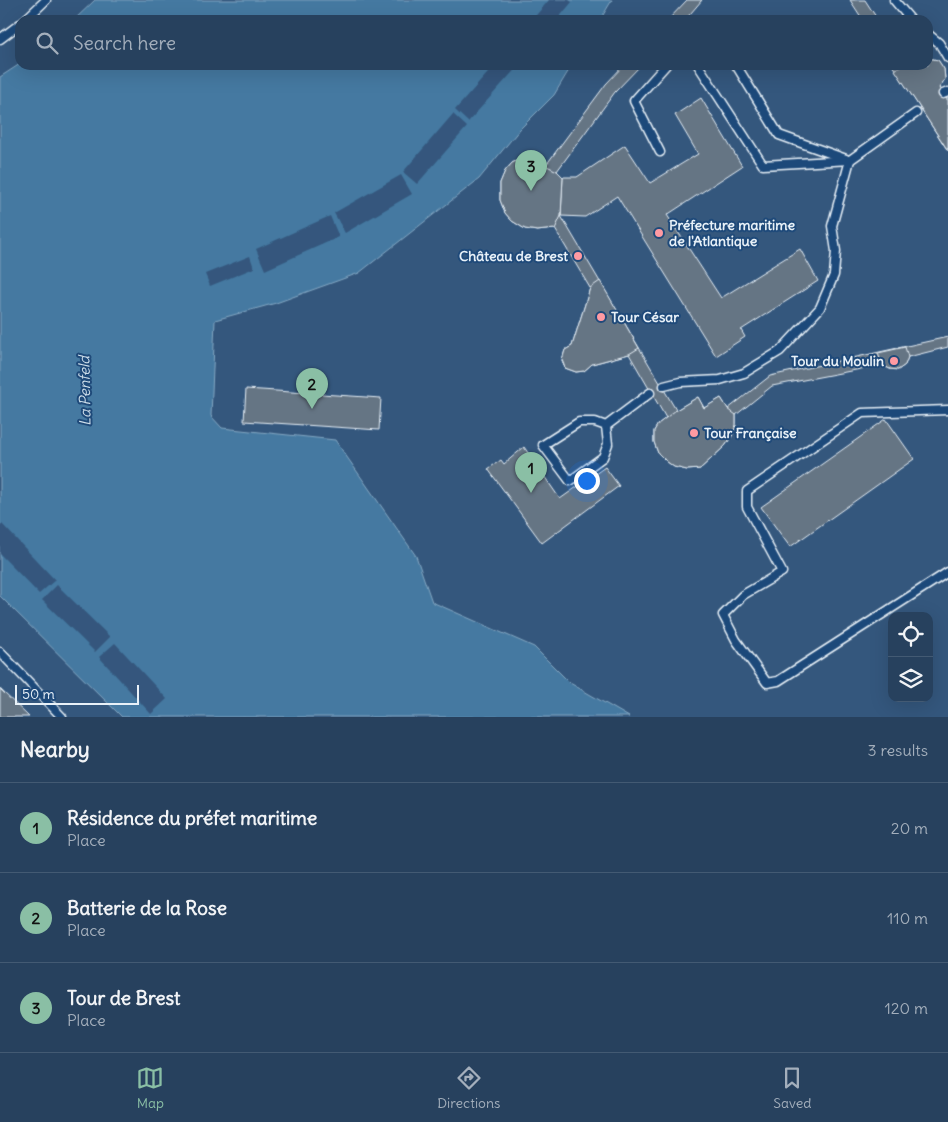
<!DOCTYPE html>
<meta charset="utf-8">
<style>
:root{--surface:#27415e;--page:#334c67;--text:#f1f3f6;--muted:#a4afbc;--line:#435a73;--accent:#8abfa5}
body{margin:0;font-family:Delius,sans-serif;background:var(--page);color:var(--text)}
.controls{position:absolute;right:15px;bottom:15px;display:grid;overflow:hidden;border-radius:10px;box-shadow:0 5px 20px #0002}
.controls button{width:45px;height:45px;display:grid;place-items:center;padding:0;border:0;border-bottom:1px solid var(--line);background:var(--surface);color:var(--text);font:25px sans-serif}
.scale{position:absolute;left:15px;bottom:12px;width:124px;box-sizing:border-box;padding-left:5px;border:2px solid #e8f1f8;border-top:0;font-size:14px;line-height:18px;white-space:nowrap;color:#e8f1f8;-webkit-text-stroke:4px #1f4a7a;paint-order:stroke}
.you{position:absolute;left:586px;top:480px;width:18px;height:18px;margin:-12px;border:4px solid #fff;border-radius:50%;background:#1a73e8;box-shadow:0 0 0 8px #1a73e833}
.badge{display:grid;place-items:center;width:32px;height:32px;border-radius:50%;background:var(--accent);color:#111;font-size:16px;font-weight:700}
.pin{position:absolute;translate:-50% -41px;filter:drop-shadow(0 1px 2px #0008)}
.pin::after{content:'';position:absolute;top:26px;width:18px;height:15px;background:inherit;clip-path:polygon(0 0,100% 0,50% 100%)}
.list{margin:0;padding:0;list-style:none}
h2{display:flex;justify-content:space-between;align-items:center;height:65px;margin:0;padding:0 20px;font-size:21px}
h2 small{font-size:16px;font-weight:400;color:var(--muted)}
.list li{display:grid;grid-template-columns:32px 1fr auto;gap:15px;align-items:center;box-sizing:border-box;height:90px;padding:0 20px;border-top:1px solid var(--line)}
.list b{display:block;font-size:19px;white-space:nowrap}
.list p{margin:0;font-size:16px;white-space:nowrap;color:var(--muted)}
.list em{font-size:16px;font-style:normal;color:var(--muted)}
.icon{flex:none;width:28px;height:28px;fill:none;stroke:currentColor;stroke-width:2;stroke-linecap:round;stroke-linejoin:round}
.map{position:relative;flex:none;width:948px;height:717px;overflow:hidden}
.search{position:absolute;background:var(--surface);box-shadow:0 5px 20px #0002;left:15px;right:15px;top:15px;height:55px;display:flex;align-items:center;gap:12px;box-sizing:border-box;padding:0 18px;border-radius:15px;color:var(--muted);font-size:19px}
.sheet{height:335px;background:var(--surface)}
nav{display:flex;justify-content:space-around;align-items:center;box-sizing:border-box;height:70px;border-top:1px solid var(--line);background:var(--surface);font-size:14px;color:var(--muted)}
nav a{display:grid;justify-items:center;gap:2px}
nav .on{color:var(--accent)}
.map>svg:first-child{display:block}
</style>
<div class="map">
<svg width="948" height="717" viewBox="0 0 948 717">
<rect width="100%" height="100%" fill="#34577d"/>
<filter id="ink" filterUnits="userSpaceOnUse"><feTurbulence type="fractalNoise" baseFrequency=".02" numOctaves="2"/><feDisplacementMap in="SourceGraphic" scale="10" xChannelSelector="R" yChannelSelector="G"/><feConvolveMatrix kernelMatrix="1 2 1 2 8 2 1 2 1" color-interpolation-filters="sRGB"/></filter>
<g filter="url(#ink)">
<g fill="#4479a1" stroke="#86a9c4">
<polygon points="95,0 612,0 600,20 74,20"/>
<polygon points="20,64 20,65 572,65 554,95 520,129 479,179 359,273 276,303 215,320 211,416 222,428 335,440 416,556 432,602 534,647 570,683 629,717 122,717 0,596 0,77"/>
</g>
<g fill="#34577d">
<polygon points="549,0 569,0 572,2 557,20 532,20"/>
<polygon points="495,65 519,65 468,122 455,110"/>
<polygon points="453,114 467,127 417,184 403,172"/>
<polygon points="401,175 412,194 345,233 334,213"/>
<polygon points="330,216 339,237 265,270 256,249"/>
<polygon points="250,256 254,268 210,286 205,274"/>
<polygon points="2,524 55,580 39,594 0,554 0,526"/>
<polygon points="57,585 110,637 95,652 42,600"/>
<polygon points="115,643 167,699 151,714 99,657"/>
</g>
<g fill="#657484" stroke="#e8f1f8">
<polygon points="687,0 702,0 685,20 668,20"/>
<polygon points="850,0 865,0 878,20 863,20"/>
<polygon points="928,58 938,60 944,69 945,79 939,88 946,99 948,99 948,151 892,65 928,65"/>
<polygon points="928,58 938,60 944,69 945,79 939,88 946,99 948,99 948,148 947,149 895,70 902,65 928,65"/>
<polygon points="624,65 641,65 615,92 557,171 563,177 561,216 676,410 698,397 704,408 721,398 728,409 770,376 948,337 948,347 908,357 905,365 898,370 890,369 882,365 772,386 736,415 736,425 732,436 725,446 700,469 687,470 674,467 666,461 658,453 654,442 654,431 658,424 666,418 629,354 592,364 584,371 576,372 565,368 562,360 565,350 572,346 590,288 555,229 537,231 525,229 512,221 505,213 500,200 500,183 505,171 512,163 522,158 535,160 546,165 606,84"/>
<polygon points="701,98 742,166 667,215 721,298 800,249 818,281 741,330 745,337 716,356 617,196 585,217 561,216 563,177 577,177 625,145 650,183 698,154 675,115"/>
<polygon points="522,158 535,160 557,171 563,177 561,216 555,229 537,231 525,229 512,221 505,213 500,200 500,183 505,171 512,163"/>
<polygon points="600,281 639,348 629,354 592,364 584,371 576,372 565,368 562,360 565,350 572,346 590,288"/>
<polygon points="905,347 908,357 905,365 898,370 890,369 882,365 878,353"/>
<polygon points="246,389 381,398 379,430 244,421"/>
<polygon points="698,397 704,408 721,398 728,409 736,415 736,425 732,436 725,446 700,469 687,470 674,467 666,461 658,453 654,442 654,431 658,424 676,410"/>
<polygon points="886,419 914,459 790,547 761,507"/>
<polygon points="524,447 560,499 605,467 619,486 542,543 488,469 501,460 504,464"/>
<polygon points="0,689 29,717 0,717"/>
</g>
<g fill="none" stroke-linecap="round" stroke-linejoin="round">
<g stroke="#e8f1f8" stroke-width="11">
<g id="lane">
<polyline points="894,0 911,20"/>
<polyline points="25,20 46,0"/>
<polyline points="928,34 939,43 948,58"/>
<polyline points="0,39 20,24"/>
<polyline points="698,65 763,165 850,160"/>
<polyline points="736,65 779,135 846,159"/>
<polyline points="943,94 948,92"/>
<polyline points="660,152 634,101 666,65"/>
<polyline points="664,386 680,382 720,380 744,373 780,351 820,308 834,275 836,251 832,226 850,160 916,113"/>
<polyline points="948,410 862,413 747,491 747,507 782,572 743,595 723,615 736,640 767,683 778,681 948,572"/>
<polyline points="606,426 595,422 579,422 543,445 570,481 603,457 608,444 606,426 650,393"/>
<polyline points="0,652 62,717"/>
</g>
</g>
<use href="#lane" stroke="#1f4a7a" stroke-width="8"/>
</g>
</g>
<g fill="#ff9aa2" stroke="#1f4a7a" stroke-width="2">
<circle cx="659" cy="233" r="5"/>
<circle cx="578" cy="256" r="5"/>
<circle cx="601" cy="317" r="5"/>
<circle cx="894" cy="361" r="5"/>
<circle cx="694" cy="433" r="5"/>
</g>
<g text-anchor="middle" stroke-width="4" stroke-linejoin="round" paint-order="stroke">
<g font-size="14" font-weight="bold" fill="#e8f1f8" stroke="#1f4a7a" text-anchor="start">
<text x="669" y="230">Préfecture maritime<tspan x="669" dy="16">de l'Atlantique</tspan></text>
<text x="568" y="261" text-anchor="end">Château de Brest</text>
<text x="611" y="322">Tour César</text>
<text x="884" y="366" text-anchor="end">Tour du Moulin</text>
<text x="704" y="438">Tour Française</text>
</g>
<g font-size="15" font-style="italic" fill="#cfdfeb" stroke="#1f4a7a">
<text transform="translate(85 391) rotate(-91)" y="5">La Penfeld</text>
</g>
</g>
</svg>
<div class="controls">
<button><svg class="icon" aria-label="locate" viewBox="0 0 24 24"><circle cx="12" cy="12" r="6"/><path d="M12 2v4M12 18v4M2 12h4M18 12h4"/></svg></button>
<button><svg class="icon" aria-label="layers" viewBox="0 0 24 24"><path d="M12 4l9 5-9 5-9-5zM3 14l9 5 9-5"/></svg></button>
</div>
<div class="scale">50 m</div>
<div class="you"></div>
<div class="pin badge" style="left:531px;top:493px">1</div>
<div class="pin badge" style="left:312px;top:409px">2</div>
<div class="pin badge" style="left:531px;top:191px">3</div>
<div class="search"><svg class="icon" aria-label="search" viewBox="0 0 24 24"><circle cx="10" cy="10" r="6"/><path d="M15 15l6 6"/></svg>Search here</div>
</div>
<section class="sheet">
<h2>Nearby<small>3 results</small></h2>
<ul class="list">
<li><span class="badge">1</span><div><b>Résidence du préfet maritime</b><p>Place</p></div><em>20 m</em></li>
<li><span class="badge">2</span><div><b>Batterie de la Rose</b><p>Place</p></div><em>110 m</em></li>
<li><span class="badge">3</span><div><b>Tour de Brest</b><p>Place</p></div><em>120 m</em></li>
</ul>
</section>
<nav>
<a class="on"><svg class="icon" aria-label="map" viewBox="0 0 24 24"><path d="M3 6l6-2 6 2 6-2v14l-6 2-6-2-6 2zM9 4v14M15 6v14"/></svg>Map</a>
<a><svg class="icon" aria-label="directions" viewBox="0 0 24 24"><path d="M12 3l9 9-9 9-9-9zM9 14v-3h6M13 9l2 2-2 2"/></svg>Directions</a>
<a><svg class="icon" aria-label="saved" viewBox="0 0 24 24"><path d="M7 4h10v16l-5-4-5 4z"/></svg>Saved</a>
</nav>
